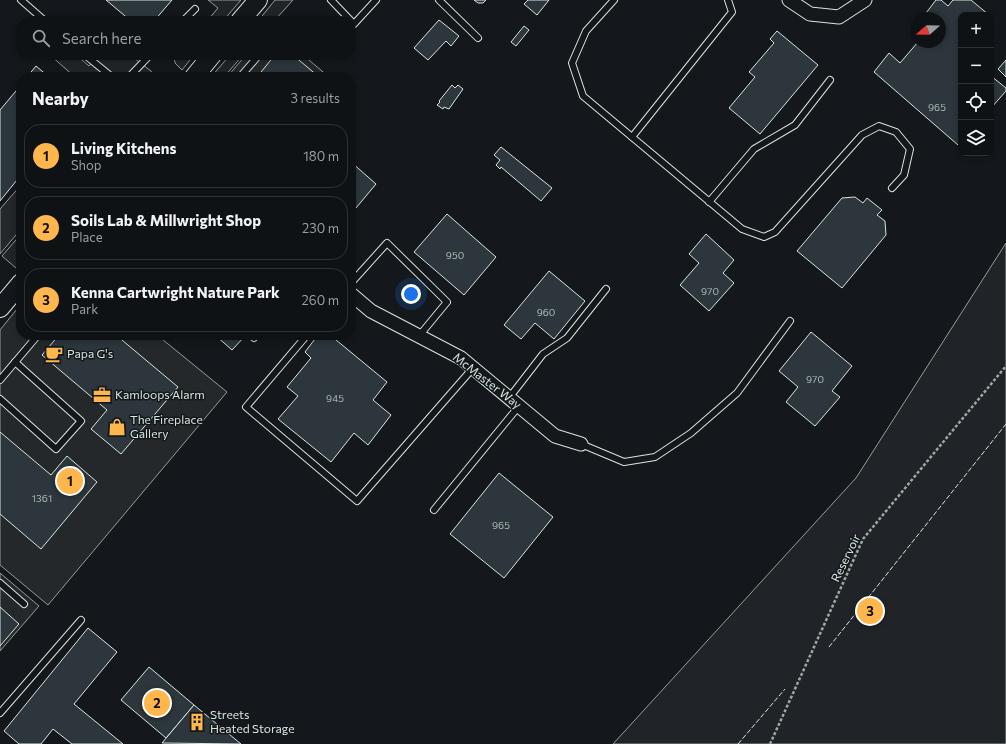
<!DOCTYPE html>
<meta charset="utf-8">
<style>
:root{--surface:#0f1215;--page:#1d2022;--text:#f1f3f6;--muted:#9b9ea0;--line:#2f3234;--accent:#ffb74d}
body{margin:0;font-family:Commissioner,sans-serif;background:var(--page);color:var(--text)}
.controls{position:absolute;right:12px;top:12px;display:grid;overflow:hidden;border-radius:8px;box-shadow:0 2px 6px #0003}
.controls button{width:36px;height:36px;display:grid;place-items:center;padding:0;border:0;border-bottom:1px solid var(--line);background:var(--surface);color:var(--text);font:20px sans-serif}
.compass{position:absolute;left:910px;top:12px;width:36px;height:36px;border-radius:50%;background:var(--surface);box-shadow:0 2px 6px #0003;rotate:250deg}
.you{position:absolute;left:411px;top:294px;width:14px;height:14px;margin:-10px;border:3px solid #fff;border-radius:50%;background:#1a73e8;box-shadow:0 0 0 6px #1a73e833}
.badge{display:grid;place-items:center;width:26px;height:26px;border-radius:50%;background:var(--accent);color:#111;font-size:13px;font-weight:700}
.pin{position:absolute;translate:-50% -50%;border:2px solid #fff;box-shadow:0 1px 4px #0006}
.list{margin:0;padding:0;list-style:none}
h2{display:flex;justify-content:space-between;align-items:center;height:52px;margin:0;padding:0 16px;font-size:17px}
h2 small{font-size:13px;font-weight:400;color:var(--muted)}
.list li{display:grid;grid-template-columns:26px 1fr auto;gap:12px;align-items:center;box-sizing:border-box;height:64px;margin:0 8px 8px;padding:0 8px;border:1px solid var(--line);border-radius:16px}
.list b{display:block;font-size:15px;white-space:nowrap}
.list p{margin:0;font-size:13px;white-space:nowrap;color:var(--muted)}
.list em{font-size:13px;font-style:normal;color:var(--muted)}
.icon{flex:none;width:22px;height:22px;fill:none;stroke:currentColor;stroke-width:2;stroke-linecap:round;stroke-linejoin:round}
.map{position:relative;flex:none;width:1006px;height:744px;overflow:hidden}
.search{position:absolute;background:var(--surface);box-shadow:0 2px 6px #0003;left:16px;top:16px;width:340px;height:44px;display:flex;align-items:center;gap:10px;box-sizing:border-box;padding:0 14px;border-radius:16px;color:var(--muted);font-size:15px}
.panel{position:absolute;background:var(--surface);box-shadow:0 2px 6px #0003;left:16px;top:72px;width:340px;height:268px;border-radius:16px}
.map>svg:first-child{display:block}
</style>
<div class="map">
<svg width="1006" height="744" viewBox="0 0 1006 744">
<rect width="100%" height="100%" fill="#14181c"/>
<g fill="#202428" stroke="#939e99">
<polygon points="208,0 241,0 223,21 207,21 218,8"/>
<polygon points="275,0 293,0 274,21 258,21"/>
<polygon points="50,55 76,55 89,66 98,55 130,55 151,71 154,77 75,77"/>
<polygon points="174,55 194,55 182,70 175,63"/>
<polygon points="230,55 243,55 224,77 211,77"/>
<polygon points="21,234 21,263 16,268 2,256"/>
<polygon points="1006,243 1006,744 613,744 856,478"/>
</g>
<g fill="#24282b" stroke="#939e99">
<polygon points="246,55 303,55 329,77 227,77"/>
<polygon points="21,185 21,229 0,254 0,209"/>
<polygon points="21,304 21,335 157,335 227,392 48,605 0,565 0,330"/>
<polygon points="0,573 39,606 0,651"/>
</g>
<g fill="#2c363c" stroke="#d8e6dc">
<polygon points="106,0 172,0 154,21 131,21"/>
<polygon points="474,0 486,0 483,3 478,3"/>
<polygon points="528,0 549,0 537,15 524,4"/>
<polygon points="936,0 941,0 948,6 953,0 971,0 989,15 961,15 961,142 958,145 874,72 889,53 900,63 918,42 940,42 940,18 931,18 926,13"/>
<polygon points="439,20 459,36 451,46 446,41 428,60 414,48"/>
<polygon points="524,26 529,30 516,46 511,42"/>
<polygon points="777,31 818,65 760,134 729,108 755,77 749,72 774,43 770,39"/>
<polygon points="282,55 293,55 319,77 257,77 274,56"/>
<polygon points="1006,60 1006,77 998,69"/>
<polygon points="36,66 49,77 27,77"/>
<polygon points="991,76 1006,88 1006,91 991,108"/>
<polygon points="21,85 21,175 0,201 0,110"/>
<polygon points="452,85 455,88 458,85 463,89 449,109 444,107 443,109 437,105 440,102 439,101"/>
<polygon points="501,147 552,188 541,201 501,167 500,169 496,165 500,160 494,155"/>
<polygon points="351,162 376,184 351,214"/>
<polygon points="855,197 863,203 867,198 882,210 877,215 885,221 886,235 842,288 797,251 842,198"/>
<polygon points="447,214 496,257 464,295 414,252"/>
<polygon points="706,234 734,260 723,273 734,283 709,311 680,285 699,263 689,254"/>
<polygon points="549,271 585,301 554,339 535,323 521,339 504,325"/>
<polygon points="811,332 852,366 832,391 840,397 815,426 786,402 798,387 779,371"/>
<polygon points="59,335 116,335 178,387 121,454 91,429 107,410 42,355"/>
<polygon points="215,335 246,335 232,350"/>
<polygon points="318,335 330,335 387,382 373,400 391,415 368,445 354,433 331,462 278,419 298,396 287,387 311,358 305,352"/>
<polygon points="0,432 51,475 67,456 97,482 41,549 0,514"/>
<polygon points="499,473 553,517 504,578 450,534"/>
<polygon points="0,607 19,624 0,646"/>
<polygon points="88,628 117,652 74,704 123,744 72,744 53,729 41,744 19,744 4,731"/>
<polygon points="149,667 194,705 166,738 121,700"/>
<polygon points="194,705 241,744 162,743"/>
</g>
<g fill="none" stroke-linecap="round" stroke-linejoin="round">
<g stroke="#d8e6dc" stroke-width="8">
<g id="lane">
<polyline points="21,0 45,21"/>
<polyline points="331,0 354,24 376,0"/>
<polyline points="439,0 478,38"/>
<polyline points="614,0 586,31 572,63 583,96 742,229 764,237 775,232 862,135 879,126 896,132 910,149 904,175 892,188"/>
<polyline points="183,21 195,9"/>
<polyline points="85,55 112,77"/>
<polyline points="129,77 150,55"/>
<polyline points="240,77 259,55"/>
<polyline points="632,137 732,12 728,0"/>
<polyline points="709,202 754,149 795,125 830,80"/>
<polyline points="351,283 387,243 447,302 419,336"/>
<polyline points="307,335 246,407 357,501 473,368"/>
<polyline points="254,338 257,335"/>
<polyline points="0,380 38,335"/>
<polyline points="509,398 543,354 567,338 606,289"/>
<polyline points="0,399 56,449 81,421 15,362"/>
<polyline points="581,444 624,462 655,457 691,433 737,393 790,321"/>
<polyline points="434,510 519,406"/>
<polyline points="0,583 24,604"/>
<polyline points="0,713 81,620"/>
</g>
</g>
<g stroke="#d8e6dc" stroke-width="15">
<g id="street">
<polyline points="789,0 810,14 839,17 865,0"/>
<polyline points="351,294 371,311 461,358 555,436 581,444"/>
</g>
</g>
<g stroke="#d8e6dc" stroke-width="20">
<g id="secondary">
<polyline points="240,21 258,0"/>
<polyline points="194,77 212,55"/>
<polyline points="0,308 21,283"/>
</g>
</g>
<polyline stroke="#9da8a2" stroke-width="2.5" stroke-dasharray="3 2" stroke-linecap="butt" points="770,744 863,539 1006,366"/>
<use href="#lane" stroke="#14181c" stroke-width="6"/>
<use href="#street" stroke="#14181c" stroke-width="13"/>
<use href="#secondary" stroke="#14181c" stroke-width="18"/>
<g stroke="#d8e6dc" stroke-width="1" stroke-dasharray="5 2" stroke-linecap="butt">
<polyline points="829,647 1006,424"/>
<polyline points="738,744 785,689"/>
</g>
</g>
<defs>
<g id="cafe-bare" transform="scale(1.38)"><path d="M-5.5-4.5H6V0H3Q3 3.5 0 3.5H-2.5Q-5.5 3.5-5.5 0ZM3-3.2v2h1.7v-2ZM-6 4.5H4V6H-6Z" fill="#ffb74d" stroke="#14181c" stroke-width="2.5" paint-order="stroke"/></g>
<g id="office-bare" transform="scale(1.38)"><path d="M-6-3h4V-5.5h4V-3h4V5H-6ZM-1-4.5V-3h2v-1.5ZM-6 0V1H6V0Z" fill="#ffb74d" stroke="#14181c" stroke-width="2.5" paint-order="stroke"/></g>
<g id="shop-bare" transform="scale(1.38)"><path d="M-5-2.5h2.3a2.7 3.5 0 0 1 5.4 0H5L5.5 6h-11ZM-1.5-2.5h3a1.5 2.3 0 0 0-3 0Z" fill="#ffb74d" stroke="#14181c" stroke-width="2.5" paint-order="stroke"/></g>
<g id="building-bare" transform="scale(1.38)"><path d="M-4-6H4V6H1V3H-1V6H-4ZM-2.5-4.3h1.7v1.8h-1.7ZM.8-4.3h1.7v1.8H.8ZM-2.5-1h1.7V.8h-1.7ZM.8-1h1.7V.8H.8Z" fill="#ffb74d" stroke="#14181c" stroke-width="2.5" paint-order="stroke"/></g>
</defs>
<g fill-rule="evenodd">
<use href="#cafe-bare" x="54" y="354"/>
<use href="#office-bare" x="102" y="395"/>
<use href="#shop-bare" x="117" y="427"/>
<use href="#building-bare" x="197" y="722"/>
</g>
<g text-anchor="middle" stroke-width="3" stroke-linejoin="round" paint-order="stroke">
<g font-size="10" fill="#adbab4">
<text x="937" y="111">965</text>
<text x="455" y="259">950</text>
<text x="710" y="295">970</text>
<text x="546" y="316">960</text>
<text x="815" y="383">970</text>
<text x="335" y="402">945</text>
<text x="42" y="502">1361</text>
<text x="501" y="529">965</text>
</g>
<g font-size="12" fill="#d8e6dc" stroke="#14181c" text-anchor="start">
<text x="67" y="358">Papa G's</text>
<text x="115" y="399">Kamloops Alarm</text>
<text x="130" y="424">The Fireplace<tspan x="130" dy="14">Gallery</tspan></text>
<text x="210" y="719">Streets<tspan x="210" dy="14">Heated Storage</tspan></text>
</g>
<g font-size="12" fill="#d8e6dc" stroke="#14181c">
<text transform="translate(487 381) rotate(38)" y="4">McMaster Way</text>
<text transform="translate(846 558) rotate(-64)" y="4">Reservoir</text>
</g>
</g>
</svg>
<div class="controls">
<button>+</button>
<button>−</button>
<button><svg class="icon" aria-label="locate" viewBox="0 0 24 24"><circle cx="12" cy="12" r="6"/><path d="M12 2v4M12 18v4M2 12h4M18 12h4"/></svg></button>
<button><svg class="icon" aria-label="layers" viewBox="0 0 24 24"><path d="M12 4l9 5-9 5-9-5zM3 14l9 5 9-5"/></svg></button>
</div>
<svg class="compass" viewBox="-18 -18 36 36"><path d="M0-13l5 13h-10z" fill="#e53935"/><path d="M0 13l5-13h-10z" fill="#9b9ea0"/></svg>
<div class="you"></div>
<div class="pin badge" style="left:70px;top:481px">1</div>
<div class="pin badge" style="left:157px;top:703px">2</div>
<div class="pin badge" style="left:870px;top:611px">3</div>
<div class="search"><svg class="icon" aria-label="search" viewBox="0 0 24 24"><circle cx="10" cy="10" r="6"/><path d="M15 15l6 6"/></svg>Search here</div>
<section class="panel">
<h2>Nearby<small>3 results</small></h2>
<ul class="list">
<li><span class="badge">1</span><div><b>Living Kitchens</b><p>Shop</p></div><em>180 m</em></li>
<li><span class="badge">2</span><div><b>Soils Lab &amp; Millwright Shop</b><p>Place</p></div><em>230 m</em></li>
<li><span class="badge">3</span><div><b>Kenna Cartwright Nature Park</b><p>Park</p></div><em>260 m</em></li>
</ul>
</section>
</div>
